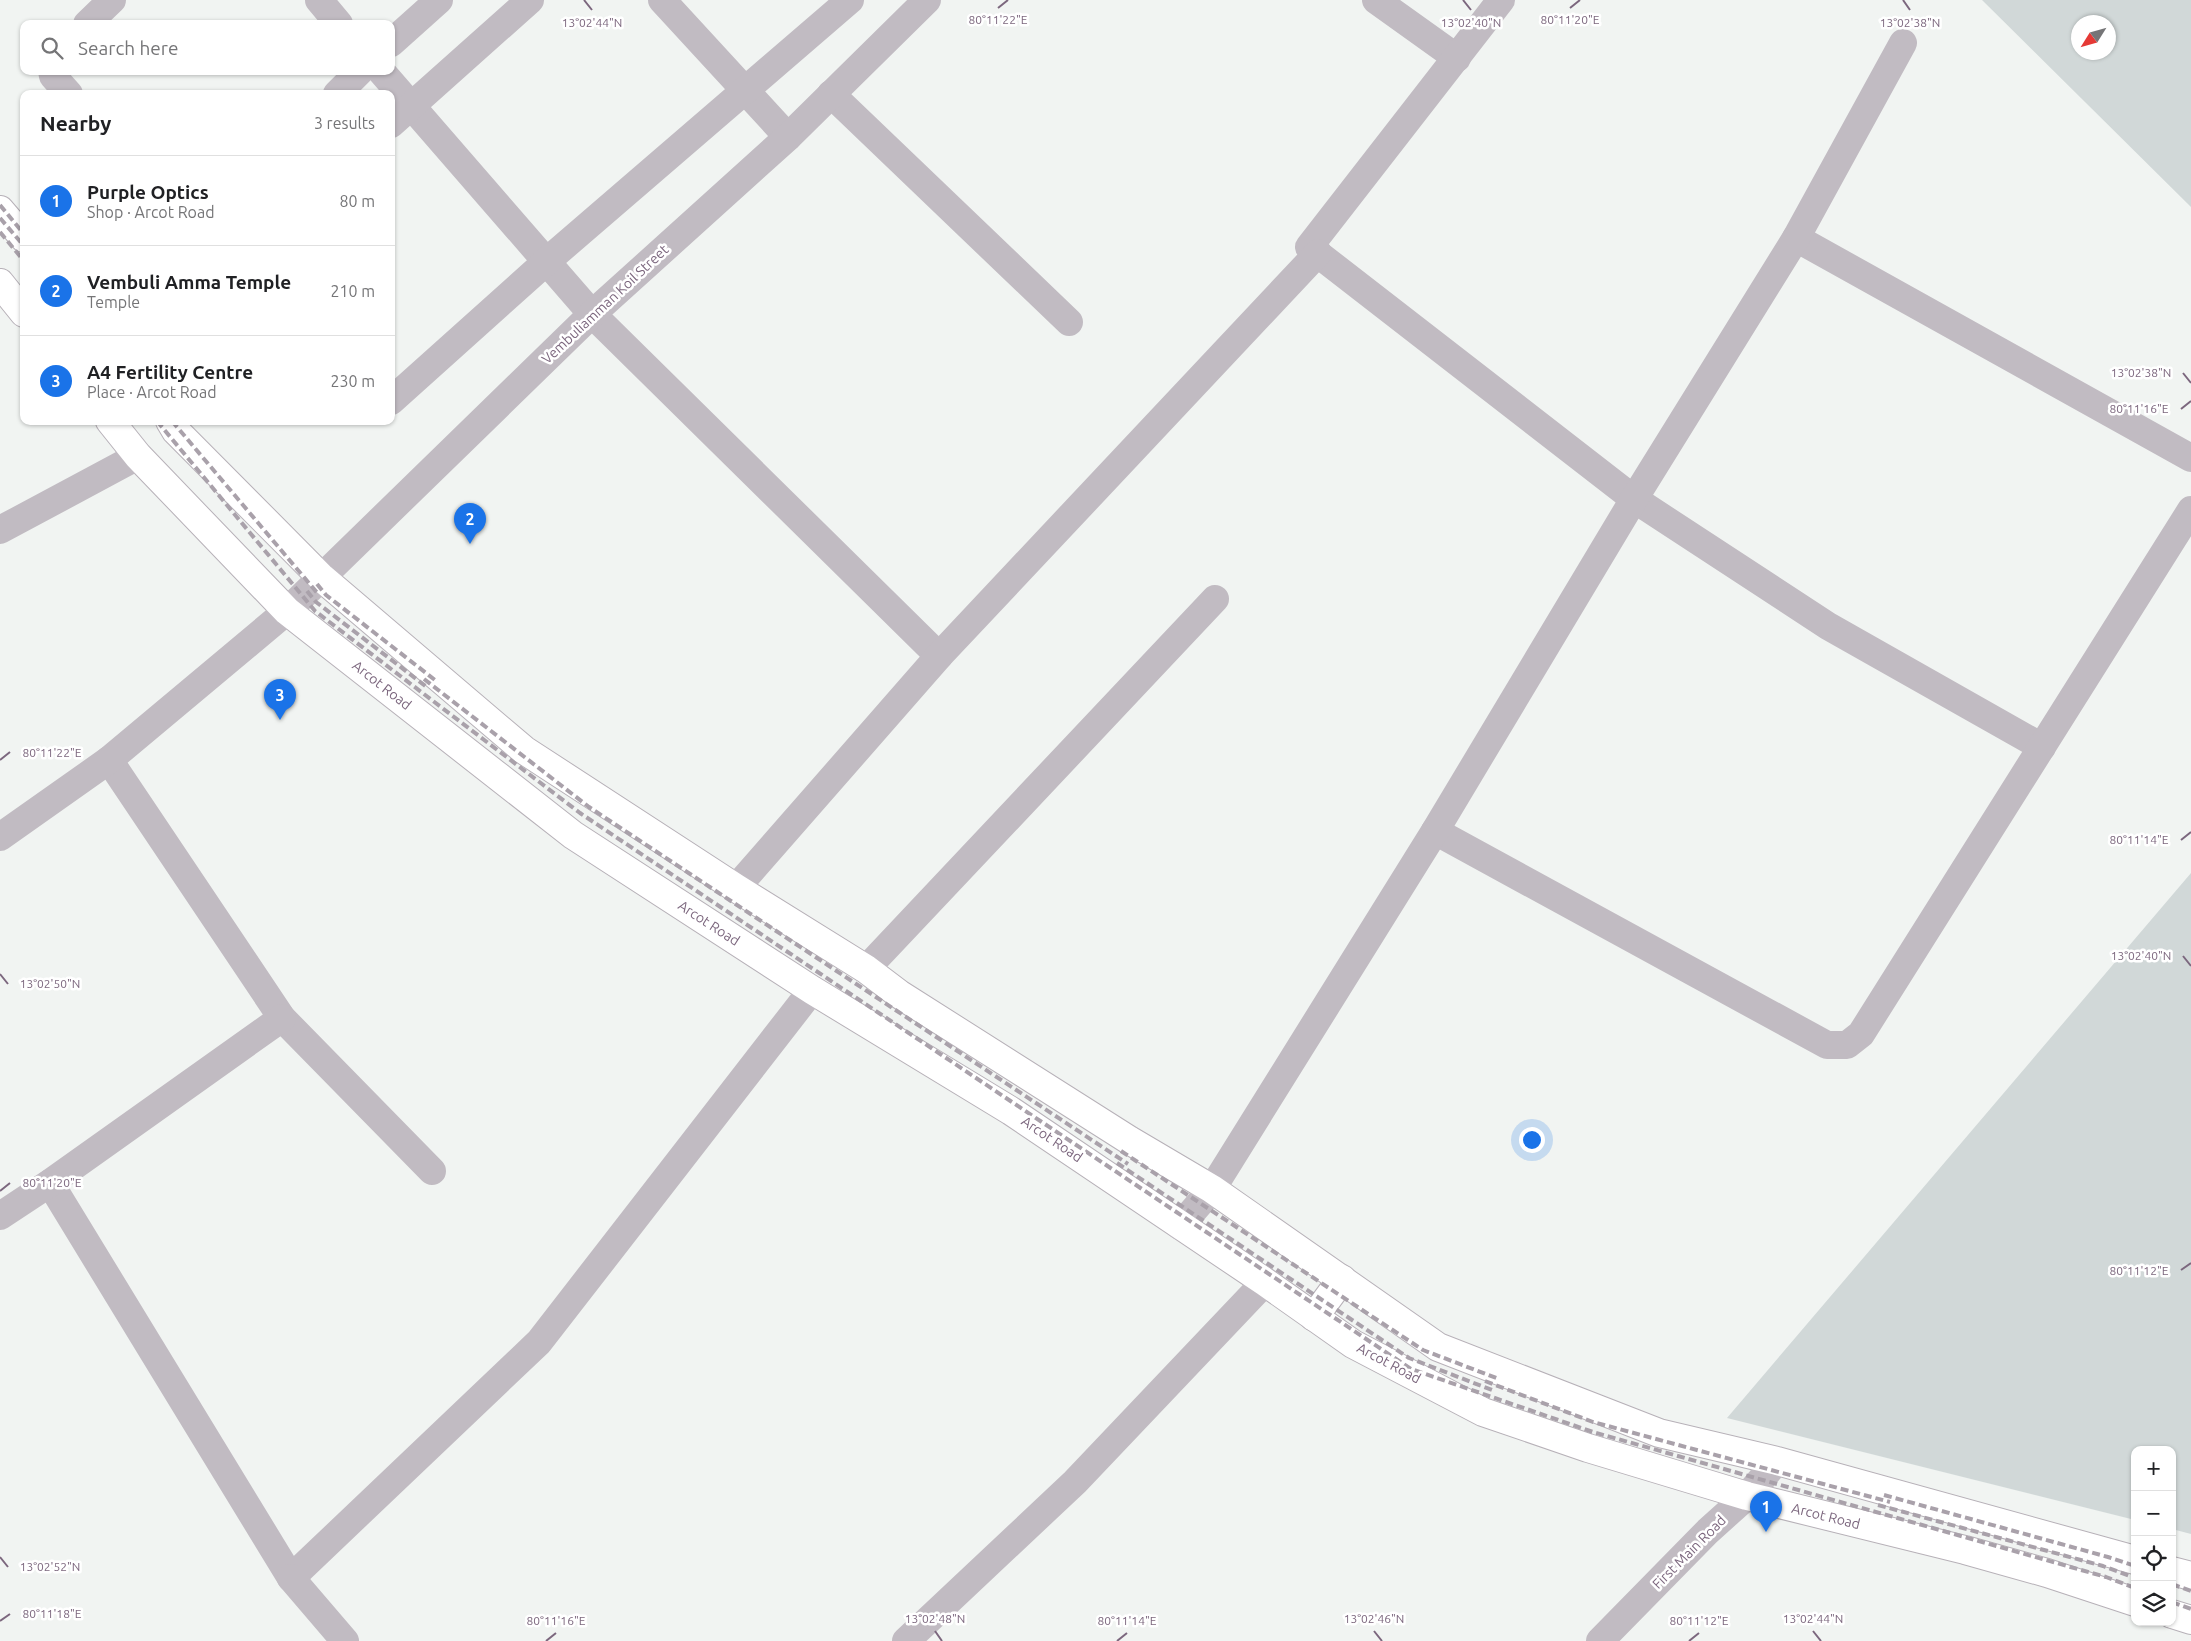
<!DOCTYPE html>
<meta charset="utf-8">
<style>
:root{--surface:#fff;--page:#f2f2f2;--text:#202124;--muted:#757577;--line:#e0e0e0;--accent:#1a73e8}
body{margin:0;font-family:Ubuntu,sans-serif;background:var(--page);color:var(--text)}
.controls{position:absolute;right:15px;bottom:15px;display:grid;overflow:hidden;border-radius:10px;box-shadow:0 1px 4px #0004}
.controls button{width:45px;height:45px;display:grid;place-items:center;padding:0;border:0;border-bottom:1px solid var(--line);background:var(--surface);color:var(--text);font:25px sans-serif}
.compass{position:absolute;left:2071px;top:15px;width:45px;height:45px;border-radius:50%;background:var(--surface);box-shadow:0 1px 4px #0004;rotate:233deg}
.you{position:absolute;left:1531px;top:1139px;width:18px;height:18px;margin:-12px;border:4px solid #fff;border-radius:50%;background:#1a73e8;box-shadow:0 0 0 8px #1a73e833}
.badge{display:grid;place-items:center;width:32px;height:32px;border-radius:50%;background:var(--accent);color:#fff;font-size:16px;font-weight:700}
.pin{position:absolute;translate:-50% -41px;filter:drop-shadow(0 1px 2px #0008)}
.pin::after{content:'';position:absolute;top:26px;width:18px;height:15px;background:inherit;clip-path:polygon(0 0,100% 0,50% 100%)}
.list{margin:0;padding:0;list-style:none}
h2{display:flex;justify-content:space-between;align-items:center;height:65px;margin:0;padding:0 20px;font-size:21px}
h2 small{font-size:16px;font-weight:400;color:var(--muted)}
.list li{display:grid;grid-template-columns:32px 1fr auto;gap:15px;align-items:center;box-sizing:border-box;height:90px;padding:0 20px;border-top:1px solid var(--line)}
.list b{display:block;font-size:19px;white-space:nowrap}
.list p{margin:0;font-size:16px;white-space:nowrap;color:var(--muted)}
.list em{font-size:16px;font-style:normal;color:var(--muted)}
.icon{flex:none;width:28px;height:28px;fill:none;stroke:currentColor;stroke-width:2;stroke-linecap:round;stroke-linejoin:round}
.map{position:relative;flex:none;width:2191px;height:1641px;overflow:hidden}
.search{position:absolute;background:var(--surface);box-shadow:0 1px 4px #0004;left:20px;top:20px;width:375px;height:55px;display:flex;align-items:center;gap:12px;box-sizing:border-box;padding:0 18px;border-radius:10px;color:var(--muted);font-size:19px}
.panel{position:absolute;background:var(--surface);box-shadow:0 1px 4px #0004;left:20px;top:90px;width:375px;height:335px;border-radius:10px}
.map>svg:first-child{display:block}
</style>
<div class="map">
<svg width="2191" height="1641" viewBox="0 0 2191 1641">
<rect width="100%" height="100%" fill="#f1f4f2"/>
<g fill="#d1d8d8" fill-rule="evenodd">
<path d="M1982,0H2191V207ZM2078,22H2108V52H2078Z"/>
<polygon points="2191,873 2191,1534 2172,1529 2172,1450 2135,1450 2135,1520 1727,1418"/>
</g>
<g fill="none" stroke-linecap="round" stroke-linejoin="round">
<g stroke="#b7b1b8" stroke-width="30">
<g id="major">
<polyline points="0,210 24,238"/>
<polyline points="0,283 24,313"/>
<polyline points="110,421 138,456 287,611 573,835 812,990 1011,1111 1265,1282 1353,1344 1483,1412 1588,1448 1747,1496 1965,1550 2047,1573 2135,1602"/>
<polyline points="170,421 176,431 322,578 524,750 736,888 866,969 899,994 1129,1140 1212,1189 1438,1347 1659,1433 1777,1461 2135,1560"/>
<polyline points="1314,1317 1342,1279"/>
<polyline points="2172,1571 2191,1576"/>
<polyline points="2172,1614 2191,1620"/>
</g>
</g>
<g stroke="#c1bbc2" stroke-width="28">
<polyline points="319,0 339,24"/>
<polyline points="662,0 788,137"/>
<polyline points="1376,0 1457,58"/>
<polyline points="1501,0 1309,247 1634,499 1828,626 2042,747"/>
<polyline points="87,24 112,0"/>
<polyline points="391,43 439,0"/>
<polyline points="52,71 53,76 69,94"/>
<polyline points="381,71 592,314 939,656"/>
<polyline points="337,94 360,71"/>
<polyline points="831,94 1069,322"/>
<polyline points="391,124 530,0"/>
<polyline points="1796,238 2191,458"/>
<polyline points="391,401 547,261 850,0"/>
<polyline points="0,530 138,456"/>
<polyline points="109,760 282,1018 432,1171"/>
<polyline points="1435,831 1827,1045 1847,1045 1861,1034 2191,510"/>
<polyline points="0,837 109,760 287,611 592,314 788,137 927,0"/>
<polyline points="736,888 939,656 1318,253"/>
<polyline points="866,969 1215,599"/>
<polyline points="50,1183 291,1578 539,1342 812,990"/>
<polyline points="0,1216 50,1183 282,1018"/>
<polyline points="1180,1226 1212,1189 1435,831 1634,499 1796,238 1903,43"/>
<polyline points="291,1578 345,1641"/>
<polyline points="906,1641 1075,1482 1265,1282"/>
<polyline points="1600,1641 1708,1531 1747,1496 1777,1461"/>
</g>
<use href="#major" stroke="#fff" stroke-width="28"/>
<g stroke="#a9a1aa" stroke-width="4" stroke-dasharray="8 4" stroke-linecap="butt">
<polyline points="0,205 24,234"/>
<polyline points="0,218 24,246"/>
<polyline points="0,232 24,261"/>
<polyline points="157,421 315,611 580,813 1411,1369 1593,1432 2106,1577 2135,1588"/>
<polyline points="172,421 319,595"/>
<polyline points="317,584 326,595 435,680"/>
<polyline points="307,591 316,602 428,688"/>
<polyline points="424,679 589,807 1128,1164"/>
<polyline points="1121,1151 1423,1350 1499,1379"/>
<polyline points="1117,1163 1409,1358 1492,1390"/>
<polyline points="1485,1381 1593,1422 1890,1502"/>
<polyline points="1884,1495 2108,1557 2135,1566"/>
<polyline points="1878,1505 2103,1566 2135,1578"/>
<polyline points="2172,1584 2191,1591"/>
<polyline points="2172,1602 2191,1609"/>
</g>
</g>
<path fill="none" stroke="#7c677e" stroke-width="2" d="M584,0L592,10M1463,0L1471,10M1903,0L1910,10M998,8L1008,0M1570,8L1580,0M2183,373L2191,383M2181,409L2191,401M0,760L10,752M2181,840L2191,832M2183,956L2191,966M0,974L8,984M0,1191L10,1183M2181,1270L2191,1263M0,1557L8,1567M0,1621L10,1614M935,1631L942,1641M1374,1631L1382,1641M1813,1631L1821,1641M546,1641L556,1633M1117,1641L1127,1633M1689,1641L1699,1633"/>
<g text-anchor="middle" stroke-width="5" stroke-linejoin="round" paint-order="stroke">
<g font-size="14" fill="#7c677e" stroke="#fff">
<text transform="translate(605 304) rotate(-43)" y="5">Vembuliamman Koil Street</text>
<text transform="translate(382 685) rotate(38)" y="5">Arcot Road</text>
<text transform="translate(709 923) rotate(33)" y="5">Arcot Road</text>
<text transform="translate(1052 1139) rotate(34)" y="5">Arcot Road</text>
<text transform="translate(1389 1363) rotate(28)" y="5">Arcot Road</text>
<text transform="translate(1826 1516) rotate(14)" y="5">Arcot Road</text>
<text transform="translate(1689 1552) rotate(-45)" y="5">First Main Road</text>
</g>
</g>
<g font-size="12" text-anchor="middle" fill="#7c677e" stroke="#fff" stroke-width="5" stroke-linejoin="round" paint-order="stroke">
<text x="998" y="24">80°11'22"E</text>
<text x="1570" y="24">80°11'20"E</text>
<text x="592" y="27">13°02'44"N</text>
<text x="1471" y="27">13°02'40"N</text>
<text x="1910" y="27">13°02'38"N</text>
<text x="2141" y="377">13°02'38"N</text>
<text x="2139" y="413">80°11'16"E</text>
<text x="52" y="757">80°11'22"E</text>
<text x="2139" y="844">80°11'14"E</text>
<text x="2141" y="960">13°02'40"N</text>
<text x="50" y="988">13°02'50"N</text>
<text x="52" y="1187">80°11'20"E</text>
<text x="2139" y="1275">80°11'12"E</text>
<text x="50" y="1571">13°02'52"N</text>
<text x="52" y="1618">80°11'18"E</text>
<text x="935" y="1623">13°02'48"N</text>
<text x="1374" y="1623">13°02'46"N</text>
<text x="1813" y="1623">13°02'44"N</text>
<text x="556" y="1625">80°11'16"E</text>
<text x="1127" y="1625">80°11'14"E</text>
<text x="1699" y="1625">80°11'12"E</text>
</g>
</svg>
<div class="controls">
<button>+</button>
<button>−</button>
<button><svg class="icon" aria-label="locate" viewBox="0 0 24 24"><circle cx="12" cy="12" r="6"/><path d="M12 2v4M12 18v4M2 12h4M18 12h4"/></svg></button>
<button><svg class="icon" aria-label="layers" viewBox="0 0 24 24"><path d="M12 4l9 5-9 5-9-5zM3 14l9 5 9-5"/></svg></button>
</div>
<svg class="compass" viewBox="-18 -18 36 36"><path d="M0-13l5 13h-10z" fill="#e53935"/><path d="M0 13l5-13h-10z" fill="#757577"/></svg>
<div class="you"></div>
<div class="pin badge" style="left:1766px;top:1532px">1</div>
<div class="pin badge" style="left:470px;top:544px">2</div>
<div class="pin badge" style="left:280px;top:720px">3</div>
<div class="search"><svg class="icon" aria-label="search" viewBox="0 0 24 24"><circle cx="10" cy="10" r="6"/><path d="M15 15l6 6"/></svg>Search here</div>
<section class="panel">
<h2>Nearby<small>3 results</small></h2>
<ul class="list">
<li><span class="badge">1</span><div><b>Purple Optics</b><p>Shop · Arcot Road</p></div><em>80 m</em></li>
<li><span class="badge">2</span><div><b>Vembuli Amma Temple</b><p>Temple</p></div><em>210 m</em></li>
<li><span class="badge">3</span><div><b>A4 Fertility Centre</b><p>Place · Arcot Road</p></div><em>230 m</em></li>
</ul>
</section>
</div>
